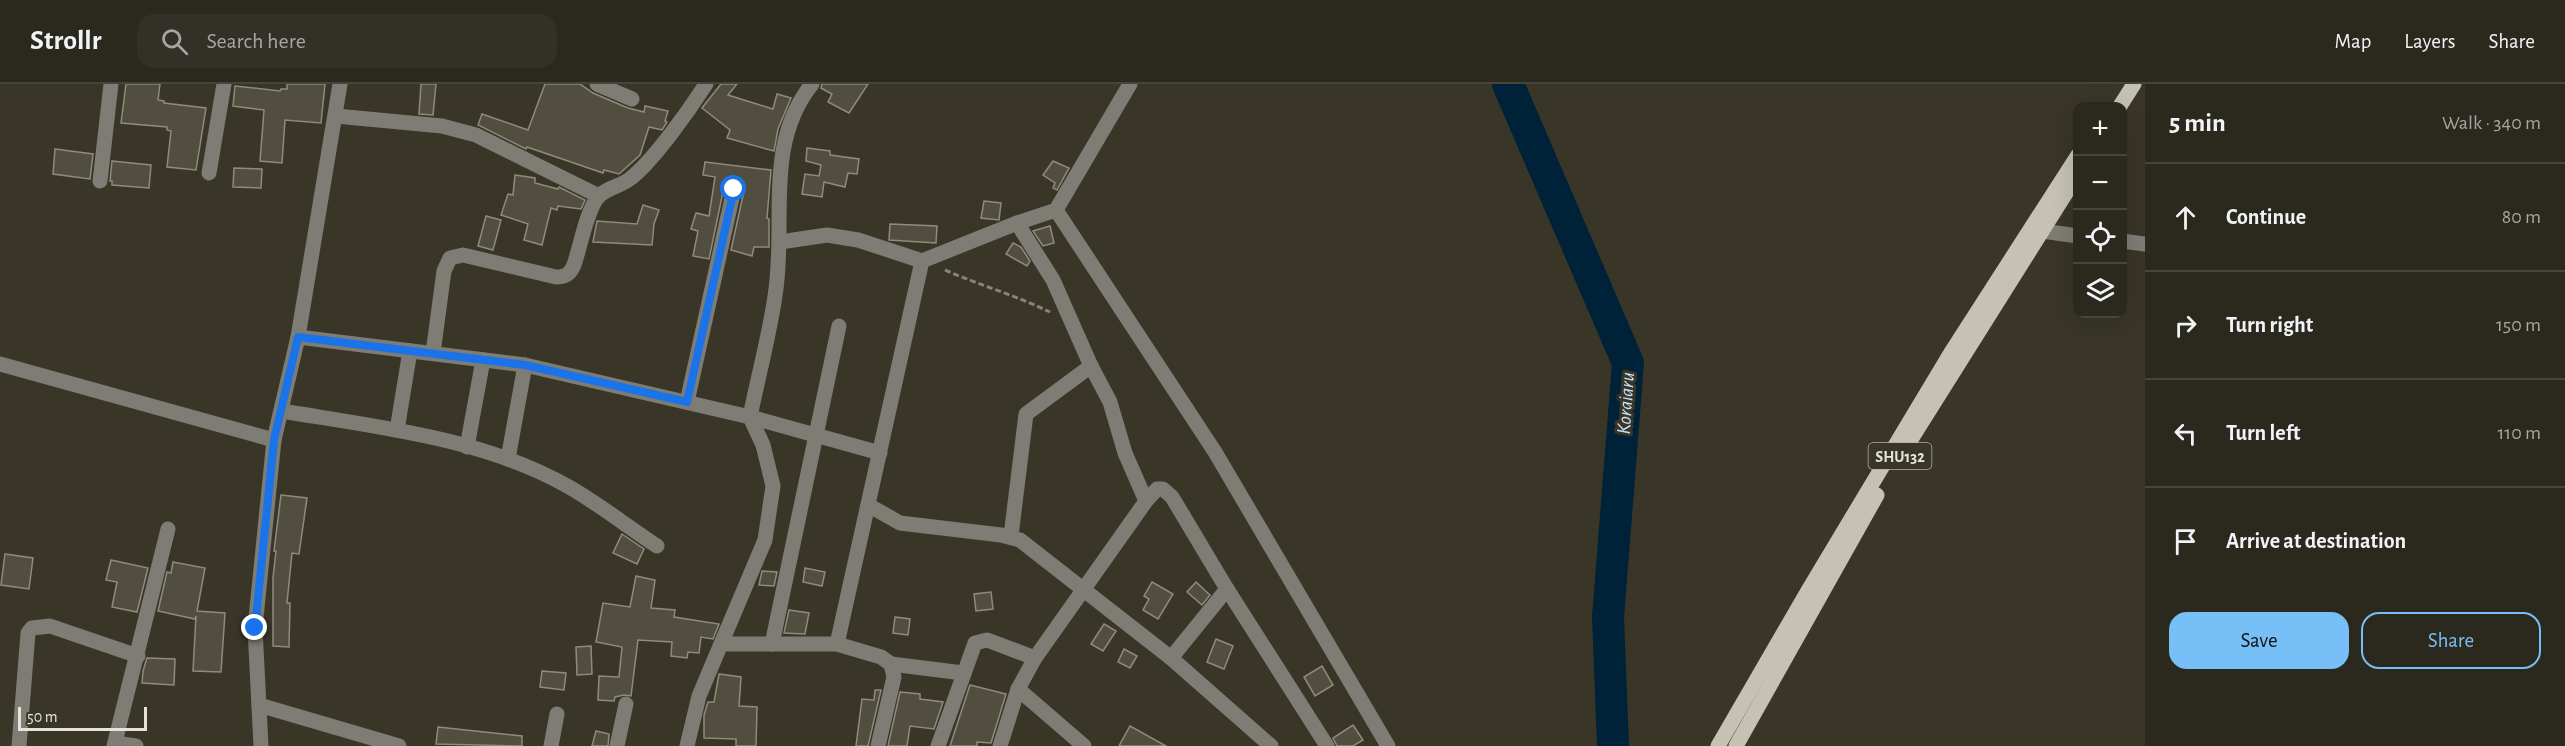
<!DOCTYPE html>
<meta charset="utf-8">
<style>
:root{--surface:#2b281e;--page:#333027;--text:#f1f3f6;--muted:#a6a6a4;--line:#47443c;--accent:#77bff7}
body{margin:0;font-family:"Alegreya Sans",sans-serif;background:var(--page);color:var(--text)}
.controls{position:absolute;right:18px;top:18px;display:grid;overflow:hidden;border-radius:12px;box-shadow:0 6px 24px #0002}
.controls button{width:54px;height:54px;display:grid;place-items:center;padding:0;border:0;border-bottom:2px solid var(--line);background:var(--surface);color:var(--text);font:30px sans-serif}
.scale{position:absolute;left:18px;bottom:15px;width:129px;box-sizing:border-box;padding-left:6px;border:3px solid #e5e3db;border-top:0;font-size:16px;line-height:21px;white-space:nowrap;color:#e5e3db;-webkit-text-stroke:4px #393628;paint-order:stroke}
.stop{position:absolute;width:18px;height:18px;margin:-14px;border:4px solid #1a73e8;border-radius:50%;background:#fff}
.stop.end{background:#1a73e8;border-color:#fff;box-shadow:0 2px 6px #0008}
.list{margin:0;padding:0;list-style:none}
h2{display:flex;justify-content:space-between;align-items:center;height:78px;margin:0;padding:0 24px;font-size:26px}
h2 small{font-size:20px;font-weight:400;color:var(--muted)}
.list li{display:grid;grid-template-columns:39px 1fr auto;gap:18px;align-items:center;box-sizing:border-box;height:108px;padding:0 24px;border-top:2px solid var(--line)}
.list b{display:block;font-size:22px;white-space:nowrap}
.list em{font-size:20px;font-style:normal;color:var(--muted)}
.actions{display:flex;gap:12px;padding:18px 24px}
.actions a{flex:1;padding:14px 0;border:2px solid var(--accent);border-radius:18px;text-align:center;font-size:21px;color:var(--accent)}
.actions .main{background:var(--accent);color:#111}
.icon{flex:none;width:33px;height:33px;fill:none;stroke:currentColor;stroke-width:2;stroke-linecap:round;stroke-linejoin:round}
.map{position:relative;flex:none;width:2145px;height:662px;overflow:hidden}
header{display:flex;align-items:center;gap:36px;box-sizing:border-box;height:84px;padding:0 30px;background:var(--surface);border-bottom:2px solid var(--line)}
header strong{font-size:28px}
nav{display:flex;gap:33px;margin-inline-start:auto;font-size:21px}
.search{width:420px;height:54px;background:var(--page);display:flex;align-items:center;gap:15px;box-sizing:border-box;padding:0 21px;border-radius:18px;color:var(--muted);font-size:22px}
main{display:flex}
aside{flex:1;background:var(--surface)}
.map>svg:first-child{display:block}
</style>
<header>
<strong>Strollr</strong>
<div class="search"><svg class="icon" aria-label="search" viewBox="0 0 24 24"><circle cx="10" cy="10" r="6"/><path d="M15 15l6 6"/></svg>Search here</div>
<nav><a>Map</a><a>Layers</a><a>Share</a></nav>
</header>
<main>
<div class="map">
<svg width="2145" height="662" viewBox="0 0 2145 662">
<rect width="100%" height="100%" fill="#393628"/>
<g fill="none" stroke-linecap="round" stroke-linejoin="round">
<polyline stroke="#002239" stroke-width="32" points="1508,0 1628,279 1608,533 1613,662"/>
</g>
<g fill="#514d3f" stroke="#8f8b7c" stroke-width="1.5">
<polygon points="126,0 160,0 158,16 164,17 164,19 206,24 196,86 167,83 171,47 167,46 167,43 121,39"/>
<polygon points="287,0 325,0 321,39 285,36 282,79 260,77 264,26 233,22 235,2 280,7 281,5 287,5"/>
<polygon points="421,0 436,0 433,31 419,30"/>
<polygon points="545,0 580,0 593,9 628,24 644,28 645,22 668,27 665,37 667,38 662,46 649,43 640,71 619,90 604,86 603,89 527,63 526,65 478,41 482,30 528,46"/>
<polygon points="721,0 737,0 728,11 773,25 777,10 791,14 778,45 774,67 727,54 730,46 702,24"/>
<polygon points="822,0 868,0 849,29 828,18 832,10 821,4"/>
<polygon points="807,64 830,67 830,71 859,75 857,90 848,89 845,103 824,98 822,113 802,110 805,90 819,92 821,81 806,77"/>
<polygon points="55,65 93,70 90,95 53,90"/>
<polygon points="112,77 151,81 149,104 112,101 112,97 110,97"/>
<polygon points="1053,77 1069,84 1057,106 1053,104 1055,99 1043,91"/>
<polygon points="705,78 771,86 767,134 769,135 769,163 754,163 752,172 731,166 744,107 741,98 732,96 724,103 709,175 693,172 698,147 691,145 696,129 709,132 715,93 703,91"/>
<polygon points="234,84 262,85 261,104 233,103"/>
<polygon points="515,91 535,94 535,99 558,105 559,103 585,116 581,125 558,122 557,126 551,124 542,161 524,156 528,140 501,131 508,110 513,111"/>
<polygon points="984,117 1001,119 999,136 981,134"/>
<polygon points="643,121 659,126 654,140 652,161 593,158 597,137 637,140"/>
<polygon points="486,132 501,136 493,166 478,162"/>
<polygon points="890,140 937,142 936,159 889,156"/>
<polygon points="1050,142 1054,159 1043,162 1033,147"/>
<polygon points="1013,159 1021,163 1030,177 1027,182 1006,170"/>
<polygon points="281,411 307,414 299,470 292,469 287,519 290,519 289,563 273,562 273,494 276,467 274,467"/>
<polygon points="622,450 644,465 637,480 613,469"/>
<polygon points="5,470 33,474 29,505 1,501"/>
<polygon points="111,476 148,484 137,528 112,523 117,498 106,496"/>
<polygon points="173,478 205,484 197,527 225,529 221,588 193,587 196,532 195,535 158,527 167,488 171,489"/>
<polygon points="805,484 825,488 822,502 803,498"/>
<polygon points="762,487 777,488 774,502 759,501"/>
<polygon points="636,492 655,496 651,524 675,526 674,533 719,540 713,555 701,553 699,569 688,568 687,574 671,572 672,558 638,556 631,612 624,611 615,613 614,617 598,616 599,592 619,593 622,563 596,558 603,519 630,523"/>
<polygon points="1152,498 1173,510 1158,535 1143,526 1149,515 1144,512"/>
<polygon points="1196,498 1210,511 1202,521 1187,508"/>
<polygon points="991,508 993,525 976,527 974,510"/>
<polygon points="789,526 809,529 805,550 784,549"/>
<polygon points="895,533 910,535 908,551 893,549"/>
<polygon points="1104,540 1116,547 1103,567 1091,560"/>
<polygon points="1216,555 1233,562 1224,585 1207,578"/>
<polygon points="591,562 592,590 577,591 576,563"/>
<polygon points="1124,565 1137,572 1130,584 1118,578"/>
<polygon points="147,574 175,575 174,601 142,599 143,587"/>
<polygon points="1322,582 1333,601 1315,612 1304,593"/>
<polygon points="542,587 566,589 564,606 540,603"/>
<polygon points="719,590 741,593 739,622 757,623 756,662 736,662 736,655 704,654 704,631 708,618 714,618"/>
<polygon points="970,601 1006,610 991,659 977,658 977,662 950,662"/>
<polygon points="875,606 881,606 868,662 856,662 862,615 874,616"/>
<polygon points="900,608 920,610 920,615 943,618 934,645 910,642 907,662 888,662"/>
<polygon points="1353,641 1363,656 1353,662 1337,662 1333,654"/>
<polygon points="1130,642 1166,662 1119,662"/>
<polygon points="438,643 522,652 522,662 436,660"/>
<polygon points="596,647 609,650 608,662 592,662"/>
</g>
<g fill="none" stroke-linecap="round" stroke-linejoin="round">
<path stroke="#868478" stroke-width="3" stroke-dasharray="6 3" stroke-linecap="butt" d="M945,186C979,201 1015,211 1050,228"/>
<g stroke="#7d7c75" stroke-width="15">
<polyline points="597,0 632,15"/>
<polyline points="1130,0 1056,126 1215,368 1388,662"/>
<polyline points="336,32 442,42 476,51 599,112"/>
<polyline points="209,89 224,0"/>
<polyline points="100,97 111,0"/>
<polyline points="1017,139 1053,196 1091,282 1110,318 1125,369 1146,417"/>
<polyline points="2042,147 2078,152"/>
<polyline points="2122,157 2145,160"/>
<polyline points="780,158 827,151 858,156 922,177"/>
<path d="M298,253L525,281L750,333C758,293 769,253 775,212C787,140 763,61 812,0"/>
<path d="M433,269L444,187L450,174L463,171L556,193C566,193 570,190 574,181C580,164 587,124 599,112C608,103 622,102 631,94C654,76 690,25 706,0"/>
<polyline points="0,280 274,356"/>
<polyline points="687,318 734,105"/>
<path d="M282,327C378,343 483,354 569,403C599,420 628,443 657,462"/>
<polyline points="750,333 880,369"/>
<polyline points="397,346 410,267"/>
<polyline points="467,363 483,276"/>
<polyline points="508,375 525,281"/>
<polyline points="868,421 900,439 1001,451 1020,456 1171,574 1271,662"/>
<polyline points="1011,452 1026,330 1091,282"/>
<polyline points="721,560 837,560 881,573 891,580 894,593 878,662"/>
<polyline points="772,560 839,242"/>
<polyline points="837,560 922,177 1017,139 1056,126"/>
<polyline points="1171,574 1227,505"/>
<polyline points="891,580 963,589"/>
<polyline points="1018,605 1084,662"/>
<polyline points="259,621 399,662"/>
<polyline points="115,659 136,662"/>
<polyline points="19,662 28,549 32,544 50,542 138,572"/>
<polyline points="114,662 168,445"/>
<polyline points="261,662 255,544 274,356 298,253 340,0"/>
<polyline points="551,662 557,630"/>
<polyline points="617,662 626,620"/>
<polyline points="687,662 699,612 765,456 773,402 763,361 750,333"/>
<polyline points="938,662 975,559 987,556 1035,574"/>
<polyline points="1000,662 1018,605 1035,574 1146,417 1157,405 1163,405 1172,413 1227,505 1327,662"/>
</g>
<g stroke="#c5c1b3" stroke-width="15">
<polyline points="2120,22 2134,0"/>
<polyline points="1905,365 2078,90"/>
<polyline points="1718,662 1809,505 1950,270 2078,71"/>
<polyline points="1736,662 1877,411"/>
</g>
</g>
<g fill="none" stroke-linecap="round" stroke-linejoin="round">
<polyline stroke="#1a73e8" stroke-width="8" points="255,544 274,356 298,253 525,281 687,318 734,105"/>
</g>
<g text-anchor="middle" stroke-width="6" stroke-linejoin="round" paint-order="stroke">
<rect fill="#393628" stroke="#b1afa5" stroke-width="1.5" x="1868.5" y="359" width="63" height="26" rx="4.5"/>
<g font-size="16" font-weight="bold" fill="#e5e3db">
<text x="1900" y="378">SHU132</text>
</g>
<g font-size="20" font-style="italic" fill="#c8e2f8" stroke="#393628">
<text transform="translate(1625 319) rotate(-86)" y="7">Koraiaru</text>
</g>
</g>
</svg>
<div class="controls">
<button>+</button>
<button>−</button>
<button><svg class="icon" aria-label="locate" viewBox="0 0 24 24"><circle cx="12" cy="12" r="6"/><path d="M12 2v4M12 18v4M2 12h4M18 12h4"/></svg></button>
<button><svg class="icon" aria-label="layers" viewBox="0 0 24 24"><path d="M12 4l9 5-9 5-9-5zM3 14l9 5 9-5"/></svg></button>
</div>
<div class="scale">50 m</div>
<div class="stop" style="left:734px;top:105px"></div>
<div class="stop end" style="left:255px;top:544px"></div>
</div>
<aside>
<h2>5 min<small>Walk · 340 m</small></h2>
<ul class="list">
<li><svg class="icon" aria-label="ahead" viewBox="0 0 24 24"><path d="M12 20V5M6 11l6-6 6 6"/></svg><div><b>Continue</b></div><em>80 m</em></li>
<li><svg class="icon" aria-label="right" viewBox="0 0 24 24"><path d="M7 20v-9h11M14 6l5 5-5 5"/></svg><div><b>Turn right</b></div><em>150 m</em></li>
<li><svg class="icon" aria-label="left" viewBox="0 0 24 24"><path d="M17 20v-9H6M10 6l-5 5 5 5"/></svg><div><b>Turn left</b></div><em>110 m</em></li>
<li><svg class="icon" aria-label="arrive" viewBox="0 0 24 24"><path d="M6 21V4h12l-3 4 3 4H6"/></svg><div><b>Arrive at destination</b></div></li>
</ul>
<div class="actions"><a class="main">Save</a><a>Share</a></div>
</aside>
</main>
